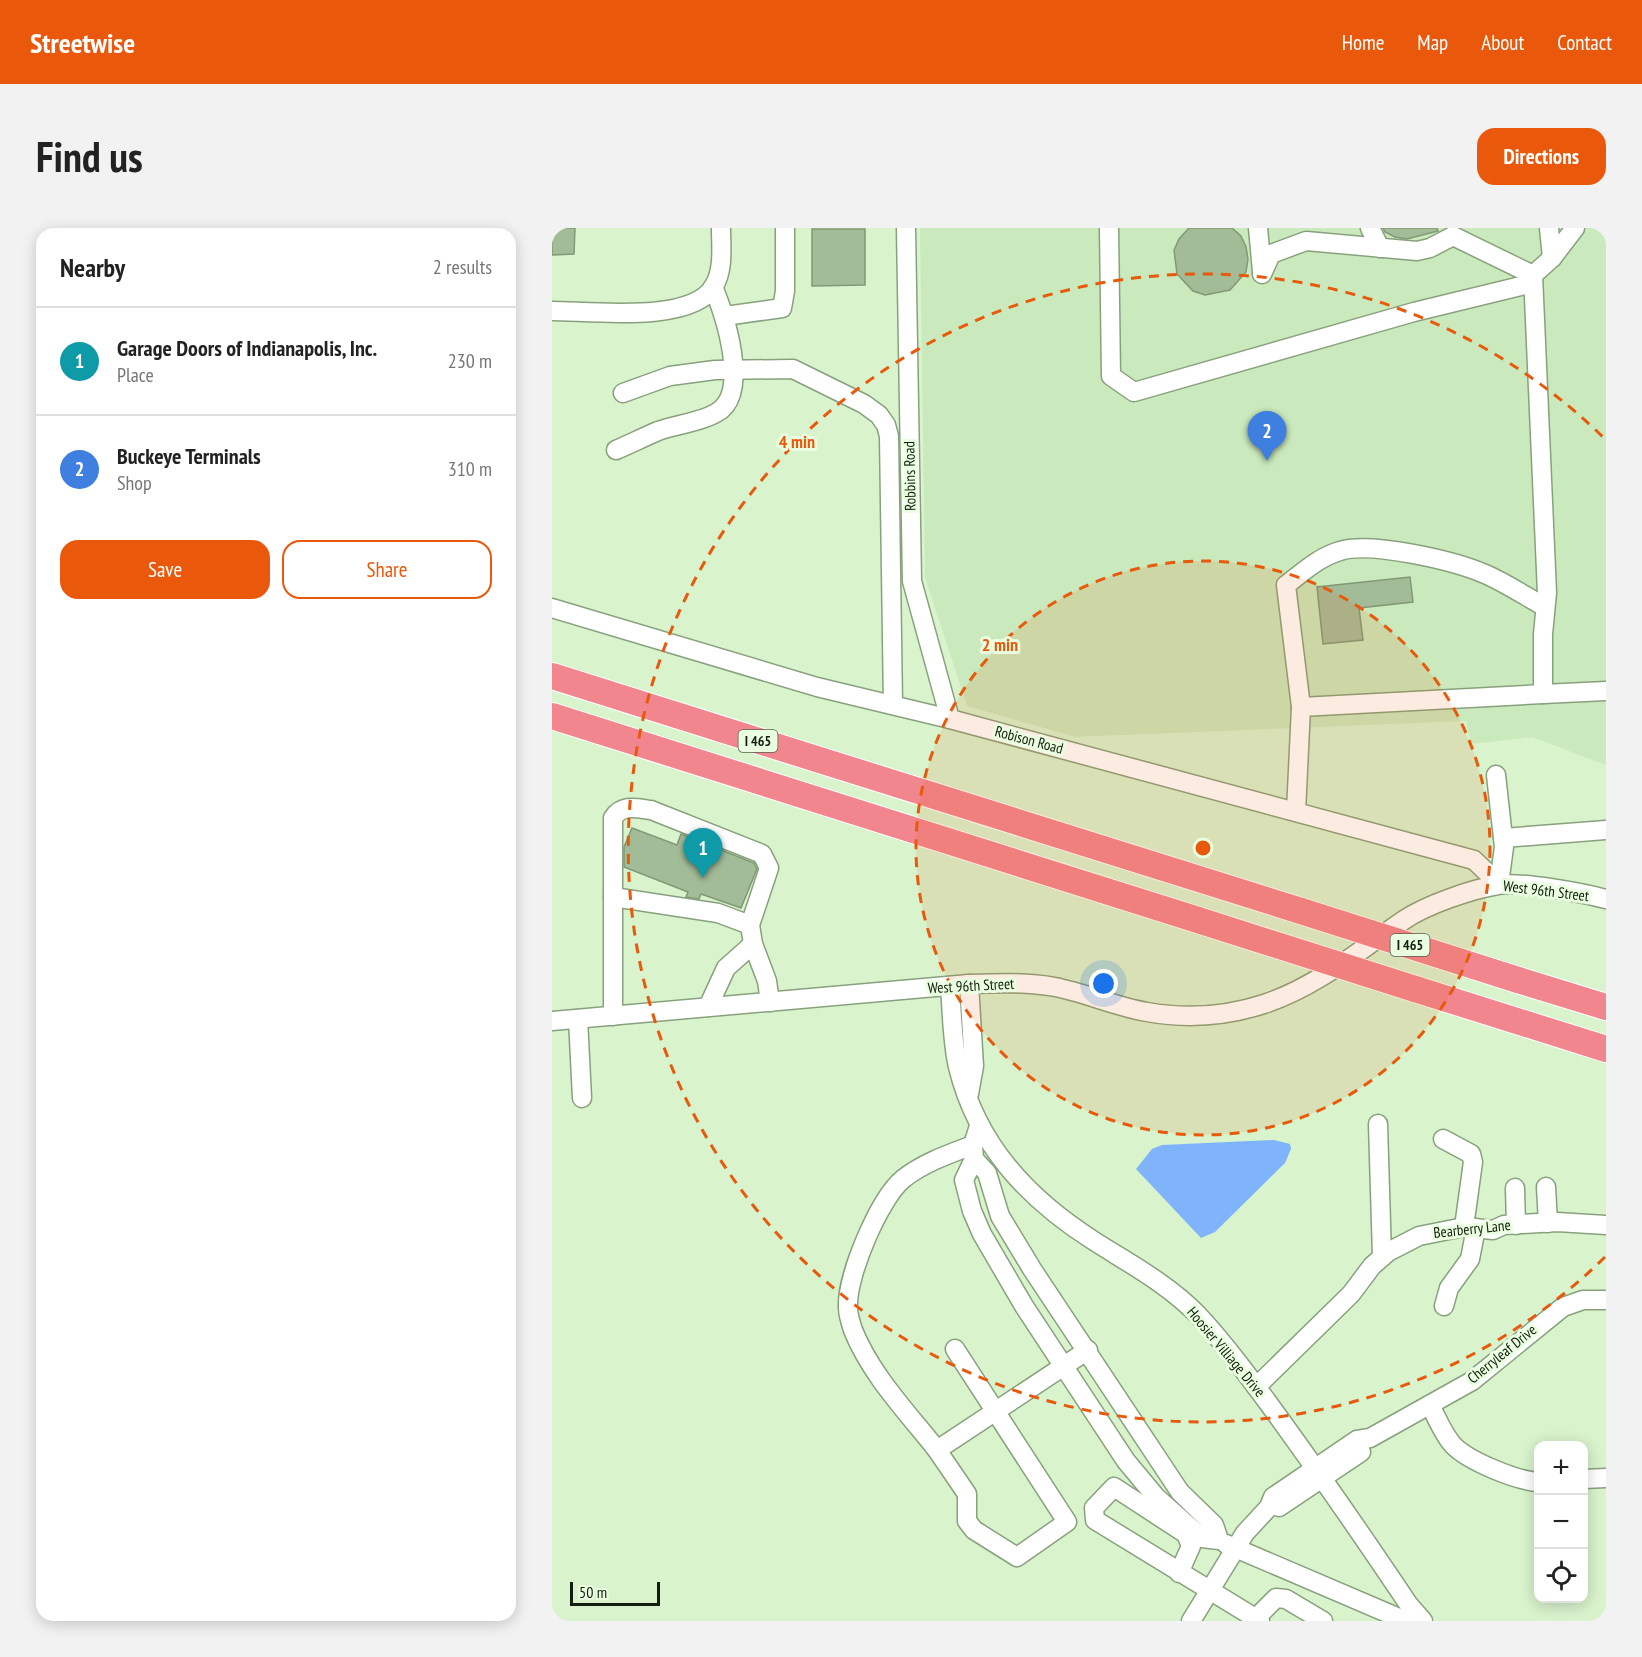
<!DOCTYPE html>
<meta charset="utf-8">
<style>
:root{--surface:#fff;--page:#f2f2f2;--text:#222;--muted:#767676;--line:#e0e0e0;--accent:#ea580c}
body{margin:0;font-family:"PT Sans Narrow",sans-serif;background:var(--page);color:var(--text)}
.controls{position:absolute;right:18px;bottom:18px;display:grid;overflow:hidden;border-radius:12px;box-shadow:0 3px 15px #0003}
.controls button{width:54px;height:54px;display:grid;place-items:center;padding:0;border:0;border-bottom:2px solid var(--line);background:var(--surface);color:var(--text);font:30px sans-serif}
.scale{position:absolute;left:18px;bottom:15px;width:90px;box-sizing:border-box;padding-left:6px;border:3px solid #141d10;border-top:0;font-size:16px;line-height:21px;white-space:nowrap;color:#141d10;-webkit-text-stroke:4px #e9ffe0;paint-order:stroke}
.you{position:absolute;left:552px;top:756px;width:21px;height:21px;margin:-15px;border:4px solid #fff;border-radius:50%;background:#1a73e8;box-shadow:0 0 0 9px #1a73e833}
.badge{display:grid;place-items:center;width:39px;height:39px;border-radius:50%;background:var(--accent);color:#fff;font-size:20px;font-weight:700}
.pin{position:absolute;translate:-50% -50px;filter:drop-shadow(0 2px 3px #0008)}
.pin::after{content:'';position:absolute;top:32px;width:21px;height:18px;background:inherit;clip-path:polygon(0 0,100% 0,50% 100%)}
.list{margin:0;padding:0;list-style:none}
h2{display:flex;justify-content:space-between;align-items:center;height:78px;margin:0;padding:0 24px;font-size:26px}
h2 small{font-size:20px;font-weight:400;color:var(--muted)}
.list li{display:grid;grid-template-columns:39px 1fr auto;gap:18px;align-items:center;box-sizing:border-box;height:108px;padding:0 24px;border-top:2px solid var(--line)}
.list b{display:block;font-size:22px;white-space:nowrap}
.list p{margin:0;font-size:20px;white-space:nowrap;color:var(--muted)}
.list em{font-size:20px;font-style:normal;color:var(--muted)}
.actions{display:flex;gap:12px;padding:18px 24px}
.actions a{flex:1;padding:14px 0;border:2px solid var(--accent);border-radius:18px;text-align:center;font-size:21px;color:var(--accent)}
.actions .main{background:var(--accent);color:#fff}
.icon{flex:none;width:33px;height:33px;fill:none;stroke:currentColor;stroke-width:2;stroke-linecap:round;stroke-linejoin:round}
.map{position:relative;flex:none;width:1054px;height:1393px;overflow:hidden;border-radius:18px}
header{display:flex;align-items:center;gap:36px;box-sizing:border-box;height:84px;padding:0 30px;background:var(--accent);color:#fff}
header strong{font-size:28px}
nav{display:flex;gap:33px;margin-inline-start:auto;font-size:21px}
.intro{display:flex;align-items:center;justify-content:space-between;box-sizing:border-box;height:144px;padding:0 36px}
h1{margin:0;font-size:42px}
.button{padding:15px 27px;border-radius:18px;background:var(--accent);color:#fff;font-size:21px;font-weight:700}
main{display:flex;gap:36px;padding:0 36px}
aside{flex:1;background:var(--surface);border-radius:18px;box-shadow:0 3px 15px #0003}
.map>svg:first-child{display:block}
</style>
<header>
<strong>Streetwise</strong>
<nav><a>Home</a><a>Map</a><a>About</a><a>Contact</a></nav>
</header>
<div class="intro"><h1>Find us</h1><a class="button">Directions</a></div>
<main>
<aside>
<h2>Nearby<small>2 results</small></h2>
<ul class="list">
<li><span class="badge" style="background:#0f9aa8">1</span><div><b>Garage Doors of Indianapolis, Inc.</b><p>Place</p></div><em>230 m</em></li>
<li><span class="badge" style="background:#3f7fe0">2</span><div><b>Buckeye Terminals</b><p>Shop</p></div><em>310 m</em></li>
</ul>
<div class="actions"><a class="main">Save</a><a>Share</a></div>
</aside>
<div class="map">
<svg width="1054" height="1393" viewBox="0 0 1054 1393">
<rect width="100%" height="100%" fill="#d9f3cd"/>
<polygon fill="#cae9bc" points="368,0 1054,0 1054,537 980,509 919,516 914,493 523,509 415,478 373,349"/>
<polygon fill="#7fb4fd" points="722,912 738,916 739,921 733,935 663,1004 649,1010 584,941 600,921 610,917"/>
<g fill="#a3bc98" stroke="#819976" stroke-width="1.5">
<polygon points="0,0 23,0 22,26 0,27"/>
<polygon points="637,0 680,0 689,8 694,19 696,31 694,44 678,62 653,67 641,63 625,46 622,22 627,11"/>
<polygon points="831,0 885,0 886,3 855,11 843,9 833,4"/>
<polygon points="260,1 313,1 313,57 260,58"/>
<polygon points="858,349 861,374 807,380 811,412 771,416 765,359"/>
<polygon points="80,600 125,617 129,606 202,635 205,641 189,680 149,666 147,671 134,669 136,664 72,639 72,619"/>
</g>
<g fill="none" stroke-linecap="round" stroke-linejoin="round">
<g stroke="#88a17d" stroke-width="21">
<g id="minor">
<polyline points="354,0 360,353 398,491"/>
<polyline points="557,0 559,148 582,164 862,84 981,55"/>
<polyline points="706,0 710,44"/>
<polyline points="818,0 828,20"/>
<polyline points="997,0 1000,30"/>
<polyline points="901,8 981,47"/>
<polyline points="710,46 719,26 754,13 865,23 878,20 901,8"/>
<path d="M0,83C39,83 140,96 162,58C172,41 169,19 169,0"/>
<polyline points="173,88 230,80 233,63 233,0"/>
<polyline points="71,165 118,148 163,142 241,141 312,176 327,187 334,197 337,208 341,477"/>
<path d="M64,222C78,216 92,209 106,203C124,196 147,195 164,185C199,167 173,86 161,59"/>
<polyline points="0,380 265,459 398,491 922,632 947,656"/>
<polyline points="991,466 1054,463"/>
<path d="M749,479L734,357C751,344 767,329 788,323C819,313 903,333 933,346C954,355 973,368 993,379"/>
<polyline points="944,547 952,619 947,656"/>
<polyline points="744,584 749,479 991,466 991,406 995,365 981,47 1000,30 1023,0"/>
<polyline points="951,610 1054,602"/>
<polyline points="61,669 166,685 198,697"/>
<path d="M398,758C400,784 400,813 406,839C425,917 476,971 542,1013C578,1036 616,1056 646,1087C674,1117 700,1153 725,1187C770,1249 814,1313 857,1377L871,1393"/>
<polyline points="156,779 174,740 201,716"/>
<path d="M61,788V590C70,576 84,580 99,582L210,626L217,640L198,697L201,716L215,753L218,774"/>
<polyline points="26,791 30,870"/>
<path d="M0,793L417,756C446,755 474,754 503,759C534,765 564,779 595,784C634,791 675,788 712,776C764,759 808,722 852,692C874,677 920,661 946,657C968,653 1031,665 1054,671"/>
<polyline points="417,866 422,838 417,756"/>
<polyline points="826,896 830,1029"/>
<polyline points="891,911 919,926 921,934 912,999"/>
<path d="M421,917C397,926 371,935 351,951C327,971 294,1049 296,1080C296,1086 299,1096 301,1102C319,1147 355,1184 385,1222L536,1122"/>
<polyline points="422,931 435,945 448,988 480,1041 628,1264 662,1297 667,1312 650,1310 604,1269 574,1233 472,1078 430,1006 420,983 412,952 422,931 421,917 427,898"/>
<polyline points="994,959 996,995"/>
<polyline points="963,960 964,997"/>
<polyline points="892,1078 897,1060 918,1031 924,1000"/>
<polyline points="704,1159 799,1066 820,1038 836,1024 867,1008 912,999 941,1002 952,997 1005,994 1054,997"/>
<path d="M878,1177C885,1190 891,1206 901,1217C916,1233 965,1253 987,1254"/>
<polyline points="385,1222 415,1266 415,1293 422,1302 465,1329 515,1294 403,1121"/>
<polyline points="1032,1251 1054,1250"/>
<polyline points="727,1279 809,1224"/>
<polyline points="674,1316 854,1393"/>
<polyline points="627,1345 639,1318 634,1306 562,1259 542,1280 543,1292 708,1393"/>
<polyline points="704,1390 724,1370 734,1371 771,1393"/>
<polyline points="639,1393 693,1305 717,1279 721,1269 805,1212 818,1210 920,1153 1011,1079 1031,1072 1054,1072"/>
</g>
</g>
<g stroke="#fff" stroke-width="28">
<g id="highway">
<polyline points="0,448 749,683"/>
<polyline points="0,488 646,692"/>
<polyline points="966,752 1054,779"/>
<polyline points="863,761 1054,821"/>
</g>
</g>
<use href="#minor" stroke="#fff" stroke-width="18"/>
<use href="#highway" stroke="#f2868e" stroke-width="26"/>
<g stroke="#fff" stroke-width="28" stroke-linecap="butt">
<g id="highway-bridge">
<polyline points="749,683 966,752"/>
<polyline points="646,692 863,761"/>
</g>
</g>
<use href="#highway-bridge" stroke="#f2868e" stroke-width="26"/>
</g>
<circle cx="651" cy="620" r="287" fill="#e8590c" fill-opacity=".12"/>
<g fill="none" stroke="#e8590c" stroke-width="3" stroke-dasharray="10 8">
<circle cx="651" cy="620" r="287"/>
<path d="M1053 1029A574 574 0 1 1 1053 211"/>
</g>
<g text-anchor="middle" stroke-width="6" stroke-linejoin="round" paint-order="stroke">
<g fill="#e9ffe0" stroke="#54614e" stroke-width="1.5">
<rect x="186.5" y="502" width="39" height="22" rx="4.5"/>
<rect x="838.5" y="706" width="39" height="22" rx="4.5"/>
</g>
<g font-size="14" font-weight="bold" fill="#141d10">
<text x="206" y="518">I 465</text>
<text x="858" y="722">I 465</text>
</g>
<g font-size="15" fill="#141d10" stroke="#e9ffe0">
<text transform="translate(358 248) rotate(-91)" y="5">Robbins Road</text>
<text transform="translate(477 512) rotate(15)" y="5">Robison Road</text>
<text transform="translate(994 663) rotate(7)" y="5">West 96th Street</text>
<text transform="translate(419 758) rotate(-3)" y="5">West 96th Street</text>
<text transform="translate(920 1001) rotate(-6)" y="5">Bearberry Lane</text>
<text transform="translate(674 1124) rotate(50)" y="5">Hoosier Villiage Drive</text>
<text transform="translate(950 1126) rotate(-39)" y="5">Cherryleaf Drive</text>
</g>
</g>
<circle cx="651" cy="620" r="9" fill="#e8590c" stroke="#e9ffe0" stroke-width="3"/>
<g font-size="18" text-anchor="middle" font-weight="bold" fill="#e8590c" stroke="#e9ffe0" stroke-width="6" stroke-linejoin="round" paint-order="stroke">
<text x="245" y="220">4 min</text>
<text x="448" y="423">2 min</text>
</g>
</svg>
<div class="controls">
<button>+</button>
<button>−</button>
<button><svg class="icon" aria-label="locate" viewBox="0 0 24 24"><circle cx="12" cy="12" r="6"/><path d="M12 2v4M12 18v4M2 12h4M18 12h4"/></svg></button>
</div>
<div class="scale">50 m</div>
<div class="you"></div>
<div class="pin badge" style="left:151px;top:650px;background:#0f9aa8">1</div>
<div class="pin badge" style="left:715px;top:233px;background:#3f7fe0">2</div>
</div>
</main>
